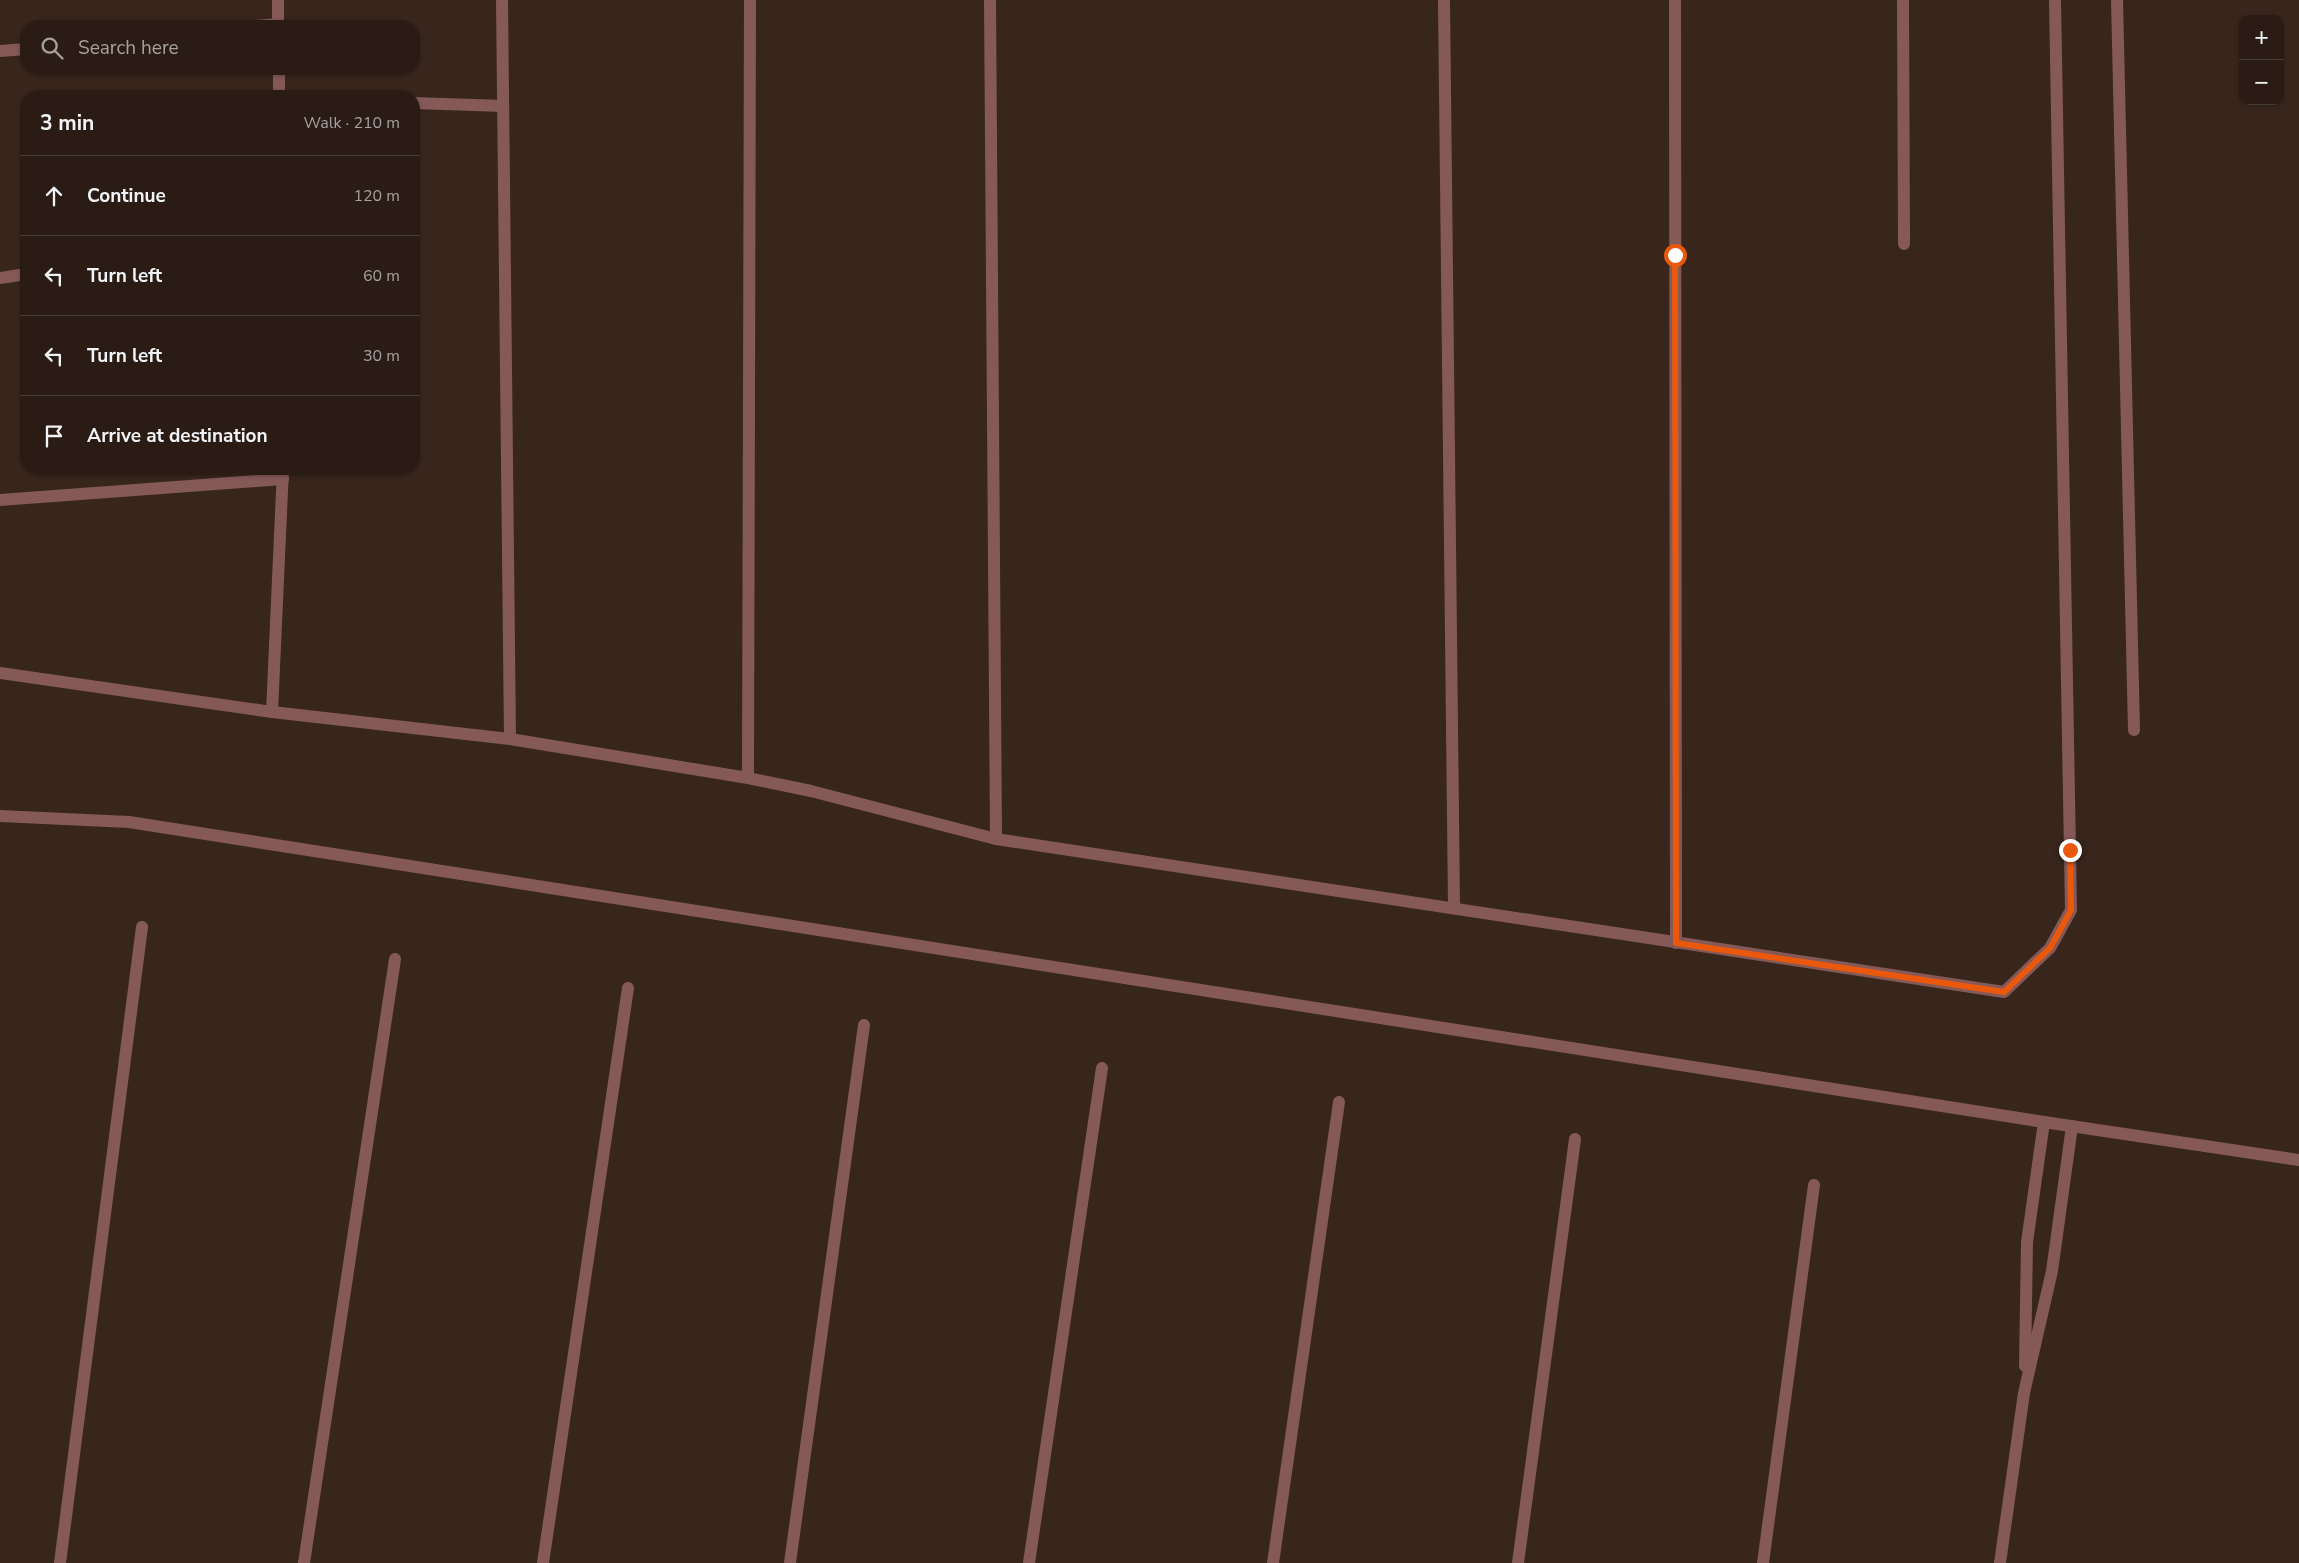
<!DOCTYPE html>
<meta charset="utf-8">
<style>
:root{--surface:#2a1c15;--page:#362922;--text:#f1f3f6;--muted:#a5a1a0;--line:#463a34}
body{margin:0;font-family:"Nunito Sans",sans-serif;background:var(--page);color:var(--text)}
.controls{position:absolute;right:15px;top:15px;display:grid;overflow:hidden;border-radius:10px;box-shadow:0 1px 4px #0004}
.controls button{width:45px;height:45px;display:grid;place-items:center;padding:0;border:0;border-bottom:1px solid var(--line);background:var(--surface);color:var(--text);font:25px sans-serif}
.stop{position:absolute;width:15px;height:15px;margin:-11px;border:4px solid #ea580c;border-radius:50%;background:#fff}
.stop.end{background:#ea580c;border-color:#fff;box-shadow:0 1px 5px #0008}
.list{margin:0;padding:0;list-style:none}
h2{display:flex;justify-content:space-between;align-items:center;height:65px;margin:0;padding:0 20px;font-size:21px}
h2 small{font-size:16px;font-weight:400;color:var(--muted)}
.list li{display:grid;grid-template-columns:32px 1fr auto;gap:15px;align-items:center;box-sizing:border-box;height:80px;padding:0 20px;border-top:1px solid var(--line)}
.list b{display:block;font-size:19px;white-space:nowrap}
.list em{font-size:16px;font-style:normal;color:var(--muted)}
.icon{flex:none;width:28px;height:28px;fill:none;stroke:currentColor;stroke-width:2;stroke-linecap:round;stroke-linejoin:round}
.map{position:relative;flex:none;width:2299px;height:1563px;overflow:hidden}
.search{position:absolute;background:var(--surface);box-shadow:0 1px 4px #0004;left:20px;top:20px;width:400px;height:55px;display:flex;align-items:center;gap:12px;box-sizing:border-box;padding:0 18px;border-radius:20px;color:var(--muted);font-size:19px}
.panel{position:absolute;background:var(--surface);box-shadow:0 1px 4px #0004;left:20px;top:90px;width:400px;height:385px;border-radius:20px}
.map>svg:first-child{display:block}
</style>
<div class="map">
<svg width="2299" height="1563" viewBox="0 0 2299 1563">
<rect width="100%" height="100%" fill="#38261c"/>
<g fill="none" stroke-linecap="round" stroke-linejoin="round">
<g stroke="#855957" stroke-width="12">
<polyline points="278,0 278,26"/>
<polyline points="502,0 510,739"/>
<polyline points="990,0 996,839"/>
<polyline points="1444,0 1454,907"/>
<polyline points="1675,0 1676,943"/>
<polyline points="1903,0 1904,244"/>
<polyline points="2117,0 2134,730"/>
<polyline points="256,26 278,24"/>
<polyline points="0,51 26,49"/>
<polyline points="279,69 279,96"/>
<polyline points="414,103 503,106"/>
<polyline points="0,278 26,274"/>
<polyline points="0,500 283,479"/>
<polyline points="0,673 272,712 510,739 748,778 811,791 996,839 2004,992 2050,948 2071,910 2055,0"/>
<polyline points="272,712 283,469"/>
<polyline points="748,778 750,0"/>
<polyline points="0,816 129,822 2044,1122 2299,1160"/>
<polyline points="2025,1366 2027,1242 2044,1122"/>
<polyline points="60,1563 142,927"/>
<polyline points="304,1563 395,959"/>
<polyline points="543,1563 628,988"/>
<polyline points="790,1563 864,1025"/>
<polyline points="1029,1563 1102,1068"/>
<polyline points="1273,1563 1339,1102"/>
<polyline points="1518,1563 1575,1139"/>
<polyline points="1763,1563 1814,1185"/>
<polyline points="2000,1563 2024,1393 2052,1271 2072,1126"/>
</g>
</g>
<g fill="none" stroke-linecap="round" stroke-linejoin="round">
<polyline stroke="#ea580c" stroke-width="6" points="1675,255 1676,943 2004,992 2050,948 2071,910 2070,850"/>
</g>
</svg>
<div class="controls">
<button>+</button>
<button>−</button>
</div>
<div class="stop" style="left:1675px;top:255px"></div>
<div class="stop end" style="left:2070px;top:850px"></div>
<div class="search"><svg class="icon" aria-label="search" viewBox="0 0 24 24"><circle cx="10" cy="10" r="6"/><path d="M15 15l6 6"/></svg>Search here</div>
<section class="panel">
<h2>3 min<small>Walk · 210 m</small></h2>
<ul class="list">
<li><svg class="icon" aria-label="ahead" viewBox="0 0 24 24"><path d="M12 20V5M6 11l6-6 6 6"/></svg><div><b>Continue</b></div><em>120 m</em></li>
<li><svg class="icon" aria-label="left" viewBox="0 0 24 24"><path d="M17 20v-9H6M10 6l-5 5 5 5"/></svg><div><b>Turn left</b></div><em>60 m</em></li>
<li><svg class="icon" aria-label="left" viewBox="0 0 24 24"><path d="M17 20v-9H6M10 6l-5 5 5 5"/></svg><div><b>Turn left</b></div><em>30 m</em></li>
<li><svg class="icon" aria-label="arrive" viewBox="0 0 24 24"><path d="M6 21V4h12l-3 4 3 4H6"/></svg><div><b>Arrive at destination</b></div></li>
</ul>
</section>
</div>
